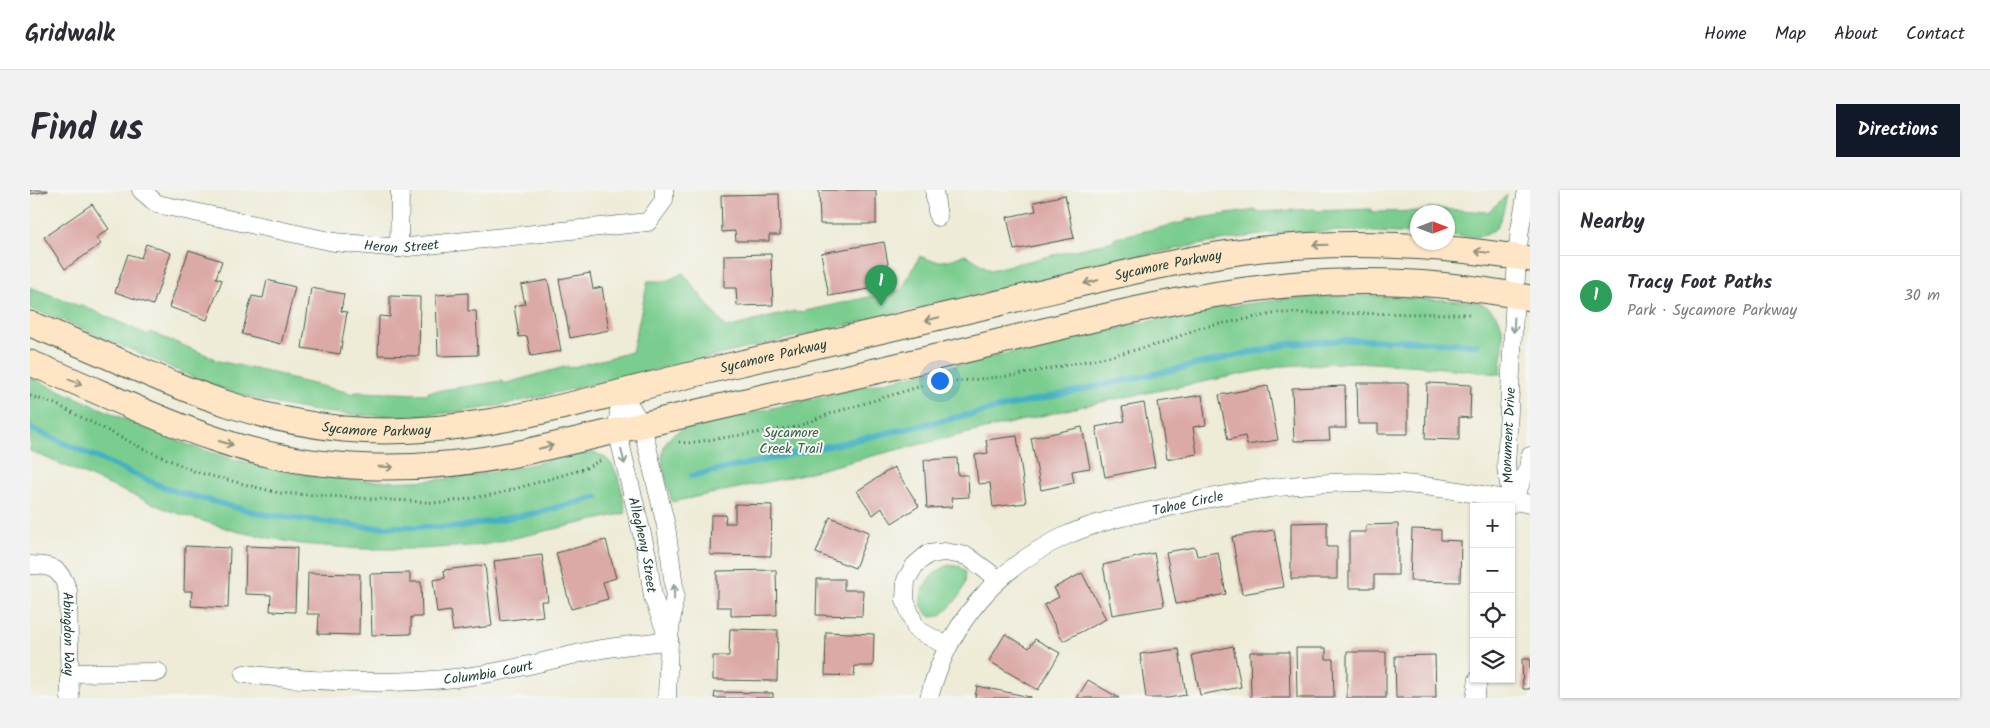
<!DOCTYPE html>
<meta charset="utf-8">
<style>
:root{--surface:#fff;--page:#f2f2f3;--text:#2b2b33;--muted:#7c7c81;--line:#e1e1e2;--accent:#111827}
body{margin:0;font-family:Kalam,sans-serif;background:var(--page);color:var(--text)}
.controls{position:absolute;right:15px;bottom:15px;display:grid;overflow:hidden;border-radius:0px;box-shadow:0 1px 4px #0004}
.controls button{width:45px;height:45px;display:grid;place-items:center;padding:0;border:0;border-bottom:1px solid var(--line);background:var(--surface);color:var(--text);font:25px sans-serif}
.compass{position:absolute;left:1380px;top:15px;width:45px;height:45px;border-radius:50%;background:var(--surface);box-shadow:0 1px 4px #0004;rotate:90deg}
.you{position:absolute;left:909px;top:190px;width:18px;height:18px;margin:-12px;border:4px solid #fff;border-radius:50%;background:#1a73e8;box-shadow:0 0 0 8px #1a73e833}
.badge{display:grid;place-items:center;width:32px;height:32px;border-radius:50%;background:var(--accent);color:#fff;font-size:16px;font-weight:700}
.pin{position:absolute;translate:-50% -41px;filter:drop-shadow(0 1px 2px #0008)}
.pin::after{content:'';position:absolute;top:26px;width:18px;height:15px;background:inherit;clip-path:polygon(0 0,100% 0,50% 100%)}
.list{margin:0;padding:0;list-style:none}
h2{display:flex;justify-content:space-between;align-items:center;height:65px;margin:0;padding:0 20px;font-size:21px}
h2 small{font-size:16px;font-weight:400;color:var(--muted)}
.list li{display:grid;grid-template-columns:32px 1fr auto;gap:15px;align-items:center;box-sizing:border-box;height:80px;padding:0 20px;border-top:1px solid var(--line)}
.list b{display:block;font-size:19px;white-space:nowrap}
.list p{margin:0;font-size:16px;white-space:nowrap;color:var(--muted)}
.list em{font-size:16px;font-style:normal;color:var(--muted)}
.icon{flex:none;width:28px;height:28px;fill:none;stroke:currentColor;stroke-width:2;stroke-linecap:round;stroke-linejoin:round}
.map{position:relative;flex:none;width:1500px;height:508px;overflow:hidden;border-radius:0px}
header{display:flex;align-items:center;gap:30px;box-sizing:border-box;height:70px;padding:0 25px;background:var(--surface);border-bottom:1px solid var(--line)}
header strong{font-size:24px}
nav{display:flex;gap:28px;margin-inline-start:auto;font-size:18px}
.intro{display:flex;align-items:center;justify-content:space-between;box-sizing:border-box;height:120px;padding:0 30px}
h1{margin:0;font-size:35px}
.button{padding:12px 22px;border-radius:0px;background:var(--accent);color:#fff;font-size:18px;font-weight:700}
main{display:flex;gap:30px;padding:0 30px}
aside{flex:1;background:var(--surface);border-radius:0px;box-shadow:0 1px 4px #0004}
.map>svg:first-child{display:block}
</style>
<header>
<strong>Gridwalk</strong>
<nav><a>Home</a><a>Map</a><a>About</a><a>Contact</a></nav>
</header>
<div class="intro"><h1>Find us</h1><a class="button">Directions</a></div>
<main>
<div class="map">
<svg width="1500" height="508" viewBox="0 0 1500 508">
<rect width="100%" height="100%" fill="#f6f6f2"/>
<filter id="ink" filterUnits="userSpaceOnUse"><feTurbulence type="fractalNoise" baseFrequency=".02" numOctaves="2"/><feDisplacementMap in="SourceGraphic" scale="10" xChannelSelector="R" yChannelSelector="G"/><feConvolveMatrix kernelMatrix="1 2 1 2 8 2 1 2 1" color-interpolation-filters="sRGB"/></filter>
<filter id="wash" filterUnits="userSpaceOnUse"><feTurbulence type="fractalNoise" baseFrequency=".0096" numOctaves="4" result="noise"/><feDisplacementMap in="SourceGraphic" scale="20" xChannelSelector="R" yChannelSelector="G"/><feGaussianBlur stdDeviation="1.12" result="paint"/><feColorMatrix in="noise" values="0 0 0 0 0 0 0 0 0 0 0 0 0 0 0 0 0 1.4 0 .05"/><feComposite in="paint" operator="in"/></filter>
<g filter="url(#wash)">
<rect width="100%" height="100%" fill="#eeebd7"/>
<g fill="#7acd8f" stroke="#4c8562">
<path d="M1477,5C1468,49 1460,49 1418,45V22H1388L1387,44C1350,42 1313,40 1276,42C1227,43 1178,53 1130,62L482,213C390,232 298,231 208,204C178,195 149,181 120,168C88,154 55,140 22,126L0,119V97L49,116L51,115L118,145L120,142L184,168V170L256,186L257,188L325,204V202L398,204V202L472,191L473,194L538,176L539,178L602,162L618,91H636L653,83L696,138L765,121L766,123L871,100L890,66C906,74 918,72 935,64L960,80L1084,51V48L1155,32L1156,30L1226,20V22L1285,19L1286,21L1341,19V22L1398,21V18L1458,22Z"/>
<path d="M1328,105L1447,112C1482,124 1472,155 1471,184L1393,176L1326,172L1253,176L1066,213L862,261L765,286L642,312C636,286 619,253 653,239L1017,154L1176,119L1255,109Z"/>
<path d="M0,188C55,210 108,237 164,257C244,284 330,297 414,289C461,285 506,273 551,263C589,258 590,296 596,323L453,355L392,359H332L271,354L209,342L140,321L0,261Z"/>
<path d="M919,375L931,377L935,381C939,399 923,415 910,426L901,427C878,410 898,383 919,375Z"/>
</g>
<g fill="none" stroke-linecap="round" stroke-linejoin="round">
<g stroke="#45b0c4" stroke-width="6">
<polyline points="0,238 140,300 231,324 338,337 429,337 506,323 567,307"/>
<polyline points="662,286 1259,154 1316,150 1373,150 1447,155"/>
</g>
</g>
<g id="blocks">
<g fill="#dba9a6">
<polygon points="0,0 18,0 18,1 0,4"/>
<polygon points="789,0 846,0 846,34 790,34"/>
<polygon points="749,4 750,45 739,45 739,51 706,51 705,41 692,42 691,5"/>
<polygon points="1035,5 1044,48 984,60 977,27 1006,21 1004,12"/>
<polygon points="62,14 79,39 66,48 71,54 35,79 14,47"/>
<polygon points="854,52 862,95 799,106 791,63"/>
<polygon points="116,54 141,63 123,115 85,102 98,64 111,68"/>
<polygon points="159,60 192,71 186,88 192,90 177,130 139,117"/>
<polygon points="741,64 743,115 707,116 706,98 694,98 694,65"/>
<polygon points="560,83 563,99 572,97 579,140 540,148 529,89"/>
<polygon points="237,90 265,97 251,154 212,144 222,106 233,108"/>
<polygon points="518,90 531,161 501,166 497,146 489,147 484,116 495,114 491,95"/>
<polygon points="281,98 314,104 311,121 317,122 310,164 272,158"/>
<polygon points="438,103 438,121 446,121 448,165 408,166 406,105"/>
<polygon points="360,106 390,107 389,166 348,165 349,126 360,127"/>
<polygon points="1327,193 1378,193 1378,244 1348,244 1348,234 1328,234"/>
<polygon points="1397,193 1441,195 1440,228 1429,227 1429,250 1395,249"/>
<polygon points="1238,196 1248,250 1217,255 1215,246 1198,250 1189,205"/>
<polygon points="1315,196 1316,238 1299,238 1300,250 1264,251 1262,198"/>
<polygon points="1172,205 1176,235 1163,237 1167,264 1137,269 1128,212"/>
<polygon points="1114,213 1125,277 1075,287 1066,237 1095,231 1092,217"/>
<polygon points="1052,237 1060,278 1042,281 1044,293 1011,300 1001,248"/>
<polygon points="987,246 996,313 963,317 960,293 948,294 945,265 958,263 956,250"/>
<polygon points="927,268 928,285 938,285 939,307 921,308 922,317 897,318 894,270"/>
<polygon points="864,277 889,316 862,333 852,318 843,325 827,301"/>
<polygon points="705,314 742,315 741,366 680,365 681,325 696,325 695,333 705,333"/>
<polygon points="800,327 839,342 825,378 786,363"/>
<polygon points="1297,332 1297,357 1307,357 1307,389 1261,389 1261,333"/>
<polygon points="1368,334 1368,385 1344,385 1344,398 1319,398 1319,342 1336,342 1336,335"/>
<polygon points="1382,339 1411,340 1411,350 1431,351 1430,392 1380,391"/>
<polygon points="1244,340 1254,397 1212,404 1202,347"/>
<polygon points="576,350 586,388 573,392 578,409 541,419 526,363"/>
<polygon points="155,356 200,358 198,418 161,416 162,401 154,401"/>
<polygon points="216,356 267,358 265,422 240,421 241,405 215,404"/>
<polygon points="1165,357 1167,366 1188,362 1196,404 1146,414 1136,362"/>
<polygon points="1124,363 1134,416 1082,425 1073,375"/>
<polygon points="512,365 518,411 511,411 513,426 471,431 464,371"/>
<polygon points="455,375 462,436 423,441 420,421 407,423 403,390 415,388 414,380"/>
<polygon points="746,380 747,425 701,426 701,417 687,417 687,381"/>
<polygon points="278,383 330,384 329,445 288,444 289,424 277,424"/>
<polygon points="380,383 380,392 391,392 392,427 381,427 381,444 342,445 340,384"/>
<polygon points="1052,383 1076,429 1033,451 1014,415 1029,407 1024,398"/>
<polygon points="787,389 814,389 814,400 833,400 832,426 786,425"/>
<polygon points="700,439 748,440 747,491 683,490 683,466 699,466"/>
<polygon points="796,442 844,444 843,476 825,476 824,486 795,485"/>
<polygon points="975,444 999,458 1005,449 1030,463 1008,500 959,471"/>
<polygon points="1203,456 1211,497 1170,505 1162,465"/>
<polygon points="1266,458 1296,458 1296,469 1303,469 1304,508 1267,508"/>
<polygon points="1149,459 1156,505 1138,508 1116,508 1110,464"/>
<polygon points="1220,462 1259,462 1260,508 1221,508"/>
<rect x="1317" y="462" width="39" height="46"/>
<polygon points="1405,465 1406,508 1366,508 1365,466"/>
<polygon points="1492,469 1500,469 1500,499 1493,499"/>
<polygon points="1058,490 1089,508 1047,508"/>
<polygon points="947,496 1000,507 1000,508 945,508"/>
<polygon points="685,502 743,503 743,508 684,508"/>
</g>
</g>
</g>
<g filter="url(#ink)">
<use href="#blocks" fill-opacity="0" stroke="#3e574c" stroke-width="1"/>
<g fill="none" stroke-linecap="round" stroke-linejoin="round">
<g stroke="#3e574c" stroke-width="19">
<g id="street">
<path id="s1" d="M111,0L127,14L304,52L369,58L618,32L634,10V0"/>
<polyline points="904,0 908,27"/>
<polyline points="369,58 370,0"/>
<path id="s2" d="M591,202L587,240L617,365L623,407L639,450L637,508"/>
<polyline points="591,202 612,235 636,336 645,404 639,447"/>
<path id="s3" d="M1482,311L1476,277L1487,67L1490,39L1497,0"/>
<polyline points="1481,314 1498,278 1500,266"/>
<path id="s4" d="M0,375C23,375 31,379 38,401L40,508"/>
<polyline points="917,456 886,439 875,410 876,390 885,375 898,364 915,362 937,366 968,389"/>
<polyline points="40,483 128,482"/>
<path id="s5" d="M214,484C287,492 361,496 434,487C477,482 518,470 560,461C586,456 613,454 639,450"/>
<path id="s6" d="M899,508C918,434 966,378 1035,346C1069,330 1108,324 1144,316C1215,299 1285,289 1358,293C1405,295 1453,305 1500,314"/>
<polyline points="1445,508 1448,489"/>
</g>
</g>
<g stroke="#3e574c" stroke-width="27">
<g id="secondary">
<path id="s7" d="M0,134C67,159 132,193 201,215C237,227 276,235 314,239C430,250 545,213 656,186C759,162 862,138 965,114C1048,95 1131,72 1215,61C1310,49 1405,54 1500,69"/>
<path d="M0,173C61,197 120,227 182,248C282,284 392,284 495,262C632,230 769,199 906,167C1026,139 1146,104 1269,94C1346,88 1424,93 1500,108"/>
</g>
</g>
<g stroke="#3e574c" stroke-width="3" stroke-dasharray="1 4" stroke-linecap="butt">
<polyline points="901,194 988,185 1081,166 1133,153 1169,138 1248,123 1441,124"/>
<polyline points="0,206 25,214 112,258 166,282 249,303 411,313 467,304 554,279 573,269"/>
<polyline points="649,252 658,253 766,237 799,224 895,195"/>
</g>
<use href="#street" stroke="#fff" stroke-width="18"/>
<use href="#secondary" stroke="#fde5c5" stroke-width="25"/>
</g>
<defs><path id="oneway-shaft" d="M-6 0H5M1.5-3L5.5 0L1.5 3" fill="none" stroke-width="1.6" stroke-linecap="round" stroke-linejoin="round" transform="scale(1.25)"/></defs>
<g stroke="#8e917c">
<use href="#oneway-shaft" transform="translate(1290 55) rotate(178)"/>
<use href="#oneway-shaft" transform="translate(1452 62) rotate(-172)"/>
<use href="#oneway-shaft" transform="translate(1061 92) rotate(167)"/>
<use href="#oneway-shaft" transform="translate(902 129) rotate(167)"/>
<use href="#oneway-shaft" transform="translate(45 192) rotate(23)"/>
<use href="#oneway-shaft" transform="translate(196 253) rotate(16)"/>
<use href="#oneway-shaft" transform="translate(516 257) rotate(-13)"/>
<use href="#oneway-shaft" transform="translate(356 277) rotate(1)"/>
</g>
<g stroke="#8f9e9a">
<use href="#oneway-shaft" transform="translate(1484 135) rotate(93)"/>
<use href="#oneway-shaft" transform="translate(593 267) rotate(76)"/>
<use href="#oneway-shaft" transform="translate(644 402) rotate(-91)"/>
</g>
</g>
<g text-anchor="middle" stroke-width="4" stroke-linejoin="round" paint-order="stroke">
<g font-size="14" fill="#1f3d34" stroke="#f6f6f2">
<text dy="5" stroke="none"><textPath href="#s1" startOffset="270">Heron Street</textPath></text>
<text dy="5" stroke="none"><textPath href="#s7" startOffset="1175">Sycamore Parkway</textPath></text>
<text dy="5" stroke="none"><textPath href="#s7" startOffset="770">Sycamore Parkway</textPath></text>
<text dy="5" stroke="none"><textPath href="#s7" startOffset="365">Sycamore Parkway</textPath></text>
<text dy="5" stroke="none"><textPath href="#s3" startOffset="66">Monument Drive</textPath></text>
<text dy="5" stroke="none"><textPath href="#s6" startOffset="346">Tahoe Circle</textPath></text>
<text dy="5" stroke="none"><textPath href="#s2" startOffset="156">Allegheny Street</textPath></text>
<text dy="5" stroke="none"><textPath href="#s4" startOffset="94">Abingdon Way</textPath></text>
<text dy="5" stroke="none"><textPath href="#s5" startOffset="245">Columbia Court</textPath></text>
</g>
<g font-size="14" fill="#36614b" stroke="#f6f6f2">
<text x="761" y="247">Sycamore<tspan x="761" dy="16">Creek Trail</tspan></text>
</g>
</g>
</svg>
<div class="controls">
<button>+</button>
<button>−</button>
<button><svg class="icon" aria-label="locate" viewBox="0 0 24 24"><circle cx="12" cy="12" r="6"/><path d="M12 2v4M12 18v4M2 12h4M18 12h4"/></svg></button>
<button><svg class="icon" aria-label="layers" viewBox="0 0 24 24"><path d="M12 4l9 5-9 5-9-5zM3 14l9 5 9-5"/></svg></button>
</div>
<svg class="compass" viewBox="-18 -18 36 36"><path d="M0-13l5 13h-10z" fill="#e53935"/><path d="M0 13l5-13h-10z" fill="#7c7c81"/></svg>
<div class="you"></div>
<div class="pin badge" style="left:851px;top:116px;background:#2e9e5b">1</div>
</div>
<aside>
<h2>Nearby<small></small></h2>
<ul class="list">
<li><span class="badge" style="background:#2e9e5b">1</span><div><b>Tracy Foot Paths</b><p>Park · Sycamore Parkway</p></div><em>30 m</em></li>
</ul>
</aside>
</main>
